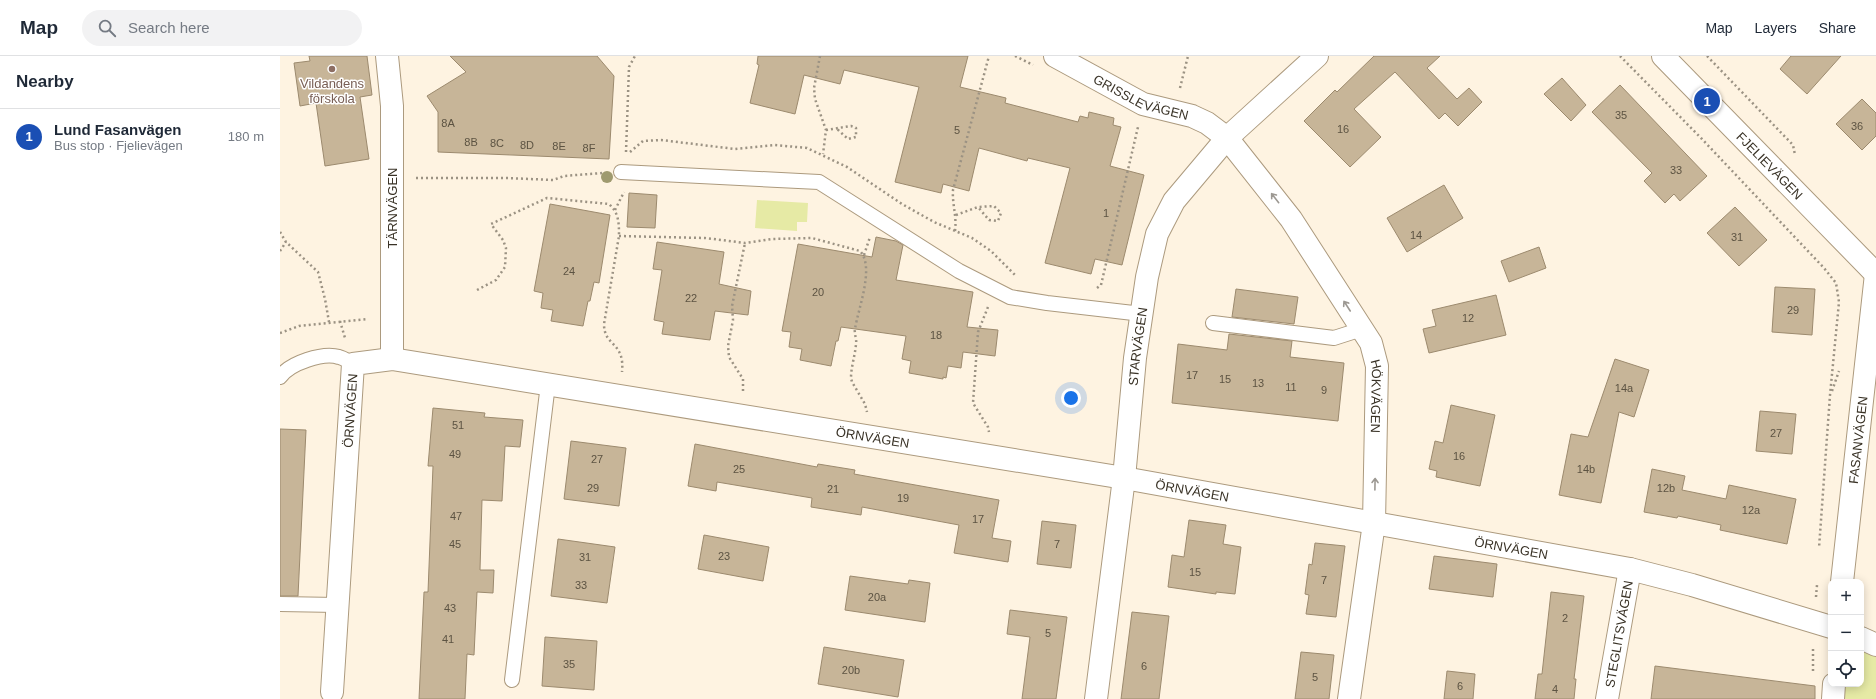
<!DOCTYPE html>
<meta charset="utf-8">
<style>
:root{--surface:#fff;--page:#f2f2f3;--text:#1f2937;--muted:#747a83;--line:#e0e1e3;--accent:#2563eb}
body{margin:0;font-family:Helvetica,sans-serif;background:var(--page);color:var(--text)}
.controls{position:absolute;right:12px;bottom:12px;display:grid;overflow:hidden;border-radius:8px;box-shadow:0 2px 10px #0003}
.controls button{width:36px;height:36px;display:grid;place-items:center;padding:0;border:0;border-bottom:1px solid var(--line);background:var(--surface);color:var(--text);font:20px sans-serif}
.you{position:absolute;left:791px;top:342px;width:14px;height:14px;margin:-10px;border:3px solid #fff;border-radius:50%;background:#1a73e8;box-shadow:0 0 0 6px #1a73e833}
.badge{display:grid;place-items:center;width:26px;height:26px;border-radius:50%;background:var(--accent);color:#fff;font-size:13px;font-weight:700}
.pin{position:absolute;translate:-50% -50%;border:2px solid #fff;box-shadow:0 1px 4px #0006}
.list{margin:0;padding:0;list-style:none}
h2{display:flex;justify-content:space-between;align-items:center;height:52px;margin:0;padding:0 16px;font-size:17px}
h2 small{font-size:13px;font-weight:400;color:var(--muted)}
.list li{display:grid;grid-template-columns:26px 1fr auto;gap:12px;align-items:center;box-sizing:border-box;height:56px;padding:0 16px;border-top:1px solid var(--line)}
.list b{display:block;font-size:15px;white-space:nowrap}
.list p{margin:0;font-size:13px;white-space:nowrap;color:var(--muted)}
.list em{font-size:13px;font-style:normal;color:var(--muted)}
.icon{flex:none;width:22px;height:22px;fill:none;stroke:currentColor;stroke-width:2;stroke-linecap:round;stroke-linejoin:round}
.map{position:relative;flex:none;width:1596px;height:643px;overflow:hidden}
header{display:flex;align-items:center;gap:24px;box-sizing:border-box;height:56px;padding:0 20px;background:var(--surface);border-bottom:1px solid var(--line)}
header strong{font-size:19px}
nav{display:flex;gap:22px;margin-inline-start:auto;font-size:14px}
.search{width:280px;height:36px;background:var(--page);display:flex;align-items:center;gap:10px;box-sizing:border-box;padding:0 14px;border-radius:22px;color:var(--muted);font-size:15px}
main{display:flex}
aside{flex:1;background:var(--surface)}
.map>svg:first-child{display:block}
</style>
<header>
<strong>Map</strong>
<div class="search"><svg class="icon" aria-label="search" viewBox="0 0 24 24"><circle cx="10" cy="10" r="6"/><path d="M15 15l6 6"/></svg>Search here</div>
<nav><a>Map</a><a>Layers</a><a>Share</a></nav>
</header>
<main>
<aside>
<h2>Nearby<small></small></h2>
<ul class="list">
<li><span class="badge" style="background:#1a4fb4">1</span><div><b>Lund Fasanvägen</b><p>Bus stop · Fjelievägen</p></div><em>180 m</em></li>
</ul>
</aside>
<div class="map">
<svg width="1596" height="643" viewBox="0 0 1596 643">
<rect width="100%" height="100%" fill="#fef3e1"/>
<g fill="#e6eaa5">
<polygon points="477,144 528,147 527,166 517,166 517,175 475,172"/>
<polygon points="1581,582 1596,589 1596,643 1554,643 1554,628 1581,628"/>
</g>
<g fill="#c7b598" stroke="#9c8a6e">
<polygon points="29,0 87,0 92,39 80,41 89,103 45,110 36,47 20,50 14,7 30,5"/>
<polygon points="170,0 317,0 334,20 329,103 158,96 158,56 147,40 186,16"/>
<polygon points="478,0 688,0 680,31 726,42 725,47 798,66 800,60 808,62 809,56 834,62 833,69 841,71 830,110 864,119 842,209 815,203 811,218 765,207 790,112 748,102 747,105 699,92 689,135 663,128 661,137 615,126 639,31 564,14 560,28 524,19 515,58 470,47 479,9 477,8"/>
<polygon points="1094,0 1160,0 1147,12 1177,43 1189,32 1202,46 1178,70 1165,57 1159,63 1115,16 1074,53 1101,81 1070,111 1024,65 1055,34 1057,36"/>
<polygon points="1511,0 1561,0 1527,38 1500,13"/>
<polygon points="1282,22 1306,49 1291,65 1264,38"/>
<polygon points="1340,29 1427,120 1400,145 1394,138 1385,147 1364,125 1372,117 1312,56"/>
<polygon points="1582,43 1596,57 1596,80 1582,94 1556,68"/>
<polygon points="1164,129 1183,162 1127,196 1107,162"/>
<polygon points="349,137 377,139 375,172 347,171"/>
<polygon points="270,148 330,159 319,227 314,226 310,245 308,245 303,270 271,265 273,254 261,252 263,237 254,235"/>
<polygon points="1455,151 1487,184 1459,210 1427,177"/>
<polygon points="596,181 616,185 623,189 616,224 693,236 687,271 718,274 715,300 683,296 681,312 668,310 666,322 663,321 663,323 629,317 631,305 622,303 626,280 561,271 558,285 556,285 551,310 520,304 522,293 509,291 511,276 502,275 518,188 592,201"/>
<polygon points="377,186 444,196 439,228 471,235 468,259 435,255 430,284 382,278 384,266 374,264 382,214 373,213"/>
<polygon points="1259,191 1266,212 1229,226 1221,205"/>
<polygon points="1495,231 1535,233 1532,279 1492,276"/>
<polygon points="956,233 1018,241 1014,268 952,261"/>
<polygon points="1216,239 1226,279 1149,297 1143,273 1156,270 1152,254"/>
<polygon points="949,278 1012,285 1010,301 1064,307 1058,365 892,347 898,288 947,294"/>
<polygon points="1335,303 1369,314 1354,361 1339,356 1321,447 1279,439 1291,378 1308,381"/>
<polygon points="1171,349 1215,359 1200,430 1156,421 1157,415 1149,413 1155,385 1163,387"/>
<polygon points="153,352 205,357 204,361 243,364 240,391 225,390 222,445 202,444 200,514 214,514 213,537 197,536 194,599 187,598 185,643 139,643 144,536 148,536 153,410 148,410"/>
<polygon points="1480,355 1516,358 1512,398 1476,395"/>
<polygon points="0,373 26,374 18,540 0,540"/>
<polygon points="291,385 346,392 339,450 284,443"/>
<polygon points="415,388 537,411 538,408 575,414 574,418 719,444 712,482 731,485 728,506 674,497 679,469 582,451 581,459 531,451 532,442 437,426 436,435 408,430"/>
<polygon points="1372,413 1405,420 1402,434 1446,443 1449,429 1516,443 1507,488 1440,474 1441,469 1398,460 1397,462 1364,456"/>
<polygon points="909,464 946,469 943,488 961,491 955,538 936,536 936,538 888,531 892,499 904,501"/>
<polygon points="762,465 796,469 791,512 757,508"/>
<polygon points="424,479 489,491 483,525 418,513"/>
<polygon points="278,483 335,491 327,547 271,540"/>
<polygon points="1035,487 1065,490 1056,561 1026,558 1029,539 1025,538 1029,508 1032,509"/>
<polygon points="1154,500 1217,508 1213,541 1149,533"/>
<polygon points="570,520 628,528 629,524 650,527 645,566 565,554"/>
<polygon points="1271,536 1304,540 1294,623 1296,623 1294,643 1255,643 1258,618 1262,618"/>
<polygon points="730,554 787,561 776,643 742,643 750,581 727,578"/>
<polygon points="852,556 889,560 879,643 841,643"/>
<polygon points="265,581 317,585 314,634 262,630"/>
<polygon points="544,591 624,604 618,641 538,628"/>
<polygon points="1021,596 1054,599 1049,643 1015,643"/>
<polygon points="1375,610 1535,630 1535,643 1371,643"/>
<polygon points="1167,615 1195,618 1193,643 1164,643"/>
</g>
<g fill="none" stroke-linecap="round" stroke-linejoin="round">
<g stroke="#ac9a7e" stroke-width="16">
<g id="lane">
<polyline points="341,116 539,126 679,215 730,241 767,247 862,258"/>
<polyline points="933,267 1054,282 1082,273"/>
<path d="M0,321C10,307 43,296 59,301C64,302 69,306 73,308"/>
<polyline points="0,548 57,549"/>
<polyline points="232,624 268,328"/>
</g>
</g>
<g stroke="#ac9a7e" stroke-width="24">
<g id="street">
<polyline points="107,0 112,50 112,303"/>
<path id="s1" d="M775,0L863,48L912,60L927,67L947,82L1011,163L1091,287L1097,310L1094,467L1069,643"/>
<polyline points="1581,582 1596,589"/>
<path id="s2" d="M52,636L73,308L112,303L844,422L1350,513L1412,529L1551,571"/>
<path id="s3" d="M816,643L844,422L855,302L867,221L877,178L894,145L947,82L1037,0"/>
<path id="s4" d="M1327,643L1350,513"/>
</g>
</g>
<g stroke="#ac9a7e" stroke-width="24">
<g id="secondary">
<path id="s5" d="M1383,0L1596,218"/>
<path id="s6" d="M1562,526L1596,218"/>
<polyline points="1553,643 1554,628"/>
</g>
</g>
<g stroke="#9b9283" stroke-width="2.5" stroke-dasharray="2 3" stroke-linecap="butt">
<polyline points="540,0 534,32 535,43 546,74 543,98"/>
<polyline points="735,0 753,9"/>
<polyline points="1340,0 1421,82 1544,212 1556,227 1559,246 1550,339 1539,492"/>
<polyline points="1427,0 1513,89 1515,99"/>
<polyline points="900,32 908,0"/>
<polyline points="546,74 571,70 576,72 576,81 568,83 556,72"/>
<polyline points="346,96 349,11 355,0"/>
<polyline points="350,96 363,85 381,84 455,93 495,89 527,92 567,111 622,148 654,166 692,182 711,195 735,219"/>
<polyline points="136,122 227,122 273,124 284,120 322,117"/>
<polyline points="335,154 344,136"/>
<polyline points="676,159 698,151 714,150 721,157 718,165 709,164 698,151"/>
<path d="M675,175C677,160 672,148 673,134L709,0"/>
<polyline points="0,176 6,186 38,216 45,243 49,266"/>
<path d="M339,180L425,182L465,187L492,183L532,182L580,195C595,211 578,253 575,273C574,278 577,283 576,288C575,300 571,311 571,322L572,326L585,348L587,356"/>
<polyline points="0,195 6,186"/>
<polyline points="584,199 590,181"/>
<polyline points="817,232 821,229 858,71"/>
<path d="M197,234L216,224L225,211L226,192L223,184L211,168L267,142L329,148C339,157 339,167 339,180L324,268C324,291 345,285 342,316"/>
<polyline points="708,251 698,276 693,347 708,371 709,376"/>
<polyline points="60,265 65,282"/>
<polyline points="0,277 19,270 88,263"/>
<polyline points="463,335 463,323 449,301 448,290 453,264 452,250 465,187"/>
<polyline points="1552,335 1559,315"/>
<polyline points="1536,541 1537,529"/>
<polyline points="1533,615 1533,590"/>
</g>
<use href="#lane" stroke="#fff" stroke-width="14"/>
<use href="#street" stroke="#fff" stroke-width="22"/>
<use href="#secondary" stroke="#fff" stroke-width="22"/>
</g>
<circle fill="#9f9a6f" cx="327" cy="121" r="6"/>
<defs><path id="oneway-shaft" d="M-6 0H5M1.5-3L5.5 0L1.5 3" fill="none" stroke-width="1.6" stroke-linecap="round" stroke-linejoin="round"/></defs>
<g stroke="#9c9892">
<use href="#oneway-shaft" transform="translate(995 142) rotate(-128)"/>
<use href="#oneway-shaft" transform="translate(1067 250) rotate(-123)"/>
<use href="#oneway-shaft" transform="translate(1095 428) rotate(-89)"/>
</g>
<circle fill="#8d6e63" stroke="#fff" stroke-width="1.5" cx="52" cy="13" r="4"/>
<g text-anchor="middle" stroke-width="3" stroke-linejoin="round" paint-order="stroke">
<g font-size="11" fill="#5c5342">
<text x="1341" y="63">35</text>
<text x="168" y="71">8A</text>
<text x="1577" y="74">36</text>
<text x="1063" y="77">16</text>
<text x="677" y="78">5</text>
<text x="191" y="90">8B</text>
<text x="217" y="91">8C</text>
<text x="247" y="93">8D</text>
<text x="279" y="94">8E</text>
<text x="309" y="96">8F</text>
<text x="1396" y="118">33</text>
<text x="826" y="161">1</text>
<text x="1136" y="183">14</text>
<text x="1457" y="185">31</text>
<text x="289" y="219">24</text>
<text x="538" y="240">20</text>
<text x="411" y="246">22</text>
<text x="1513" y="258">29</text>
<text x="1188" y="266">12</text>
<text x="656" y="283">18</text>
<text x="912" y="323">17</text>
<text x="945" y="327">15</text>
<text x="978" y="331">13</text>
<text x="1011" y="335">11</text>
<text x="1344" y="336">14a</text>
<text x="1044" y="338">9</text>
<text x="178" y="373">51</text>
<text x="1496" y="381">27</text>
<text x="175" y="402">49</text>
<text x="1179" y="404">16</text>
<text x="317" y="407">27</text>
<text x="459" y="417">25</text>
<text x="1306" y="417">14b</text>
<text x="313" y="436">29</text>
<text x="1386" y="436">12b</text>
<text x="553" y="437">21</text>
<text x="623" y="446">19</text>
<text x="1471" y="458">12a</text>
<text x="176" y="464">47</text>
<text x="698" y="467">17</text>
<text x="175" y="492">45</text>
<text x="777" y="492">7</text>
<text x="444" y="504">23</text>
<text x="305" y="505">31</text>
<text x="915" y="520">15</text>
<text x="1044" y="528">7</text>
<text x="301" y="533">33</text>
<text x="597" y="545">20a</text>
<text x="170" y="556">43</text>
<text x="1285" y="566">2</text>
<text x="768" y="581">5</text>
<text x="168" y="587">41</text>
<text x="289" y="612">35</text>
<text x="864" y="614">6</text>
<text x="571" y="618">20b</text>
<text x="1035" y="625">5</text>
<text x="1180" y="634">6</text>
<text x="1275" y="637">4</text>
</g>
<g font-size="13" fill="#785e54" stroke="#fff">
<text x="52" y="32">Vildandens<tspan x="52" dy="15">förskola</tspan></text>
</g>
<g font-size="13" fill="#393226" stroke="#fff">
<text dy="5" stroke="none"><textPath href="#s1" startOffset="96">GRISSLEVÄGEN</textPath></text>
<text dy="5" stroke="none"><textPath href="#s5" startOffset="153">FJELIEVÄGEN</textPath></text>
<text transform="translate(112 152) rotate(-90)" y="5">TÄRNVÄGEN</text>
<text dy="5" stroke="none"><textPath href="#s3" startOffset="355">STARVÄGEN</textPath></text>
<text dy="5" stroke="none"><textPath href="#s1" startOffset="497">HÖKVÄGEN</textPath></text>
<text dy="5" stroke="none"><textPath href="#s2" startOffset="282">ÖRNVÄGEN</textPath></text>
<text dy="5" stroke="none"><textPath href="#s2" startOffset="855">ÖRNVÄGEN</textPath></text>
<text dy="5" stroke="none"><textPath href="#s6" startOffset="143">FASANVÄGEN</textPath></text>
<text dy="5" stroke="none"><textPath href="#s2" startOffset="1179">ÖRNVÄGEN</textPath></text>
<text dy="5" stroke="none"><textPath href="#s2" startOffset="1503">ÖRNVÄGEN</textPath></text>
<text dy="5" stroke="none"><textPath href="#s4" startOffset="66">STEGLITSVÄGEN</textPath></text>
</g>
</g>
</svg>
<div class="controls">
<button>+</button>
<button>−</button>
<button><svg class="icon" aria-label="locate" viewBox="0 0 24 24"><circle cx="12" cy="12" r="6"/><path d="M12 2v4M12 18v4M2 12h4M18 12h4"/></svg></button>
</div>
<div class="you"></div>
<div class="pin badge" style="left:1427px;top:45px;background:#1a4fb4">1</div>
</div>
</main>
